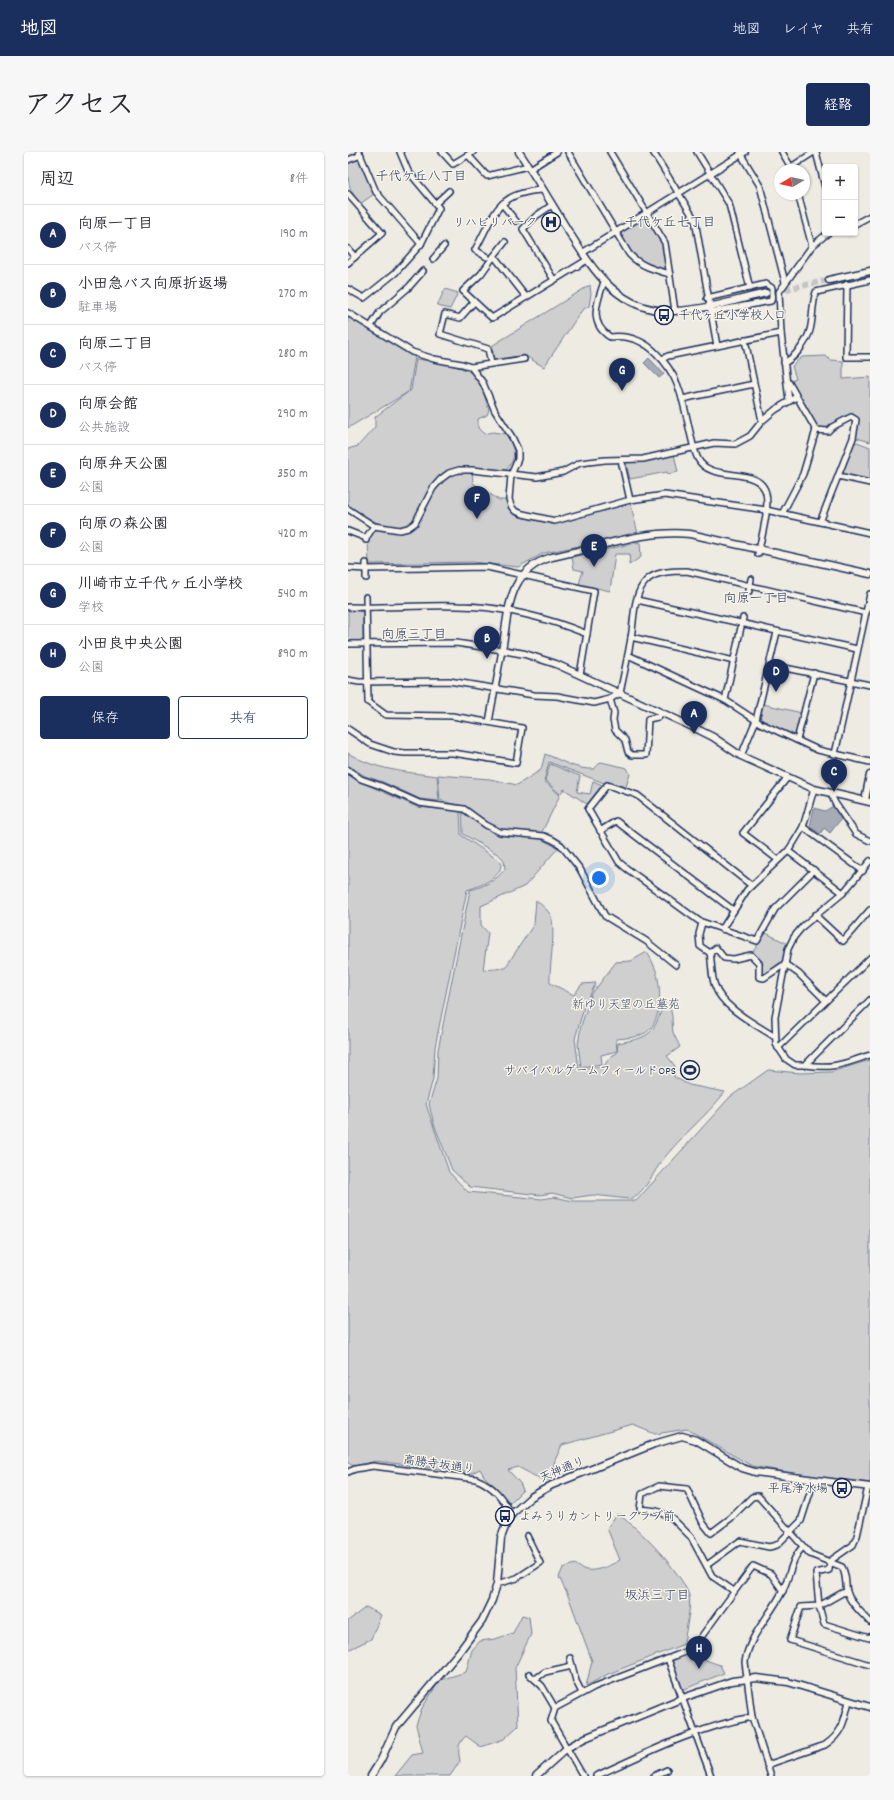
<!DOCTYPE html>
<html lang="ja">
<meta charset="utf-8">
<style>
:root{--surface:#fff;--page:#f7f7f7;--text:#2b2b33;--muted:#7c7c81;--line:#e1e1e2;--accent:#1b2f5e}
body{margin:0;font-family:Dekko,"Klee One",sans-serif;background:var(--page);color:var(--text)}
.controls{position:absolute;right:12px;top:12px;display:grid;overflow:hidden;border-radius:4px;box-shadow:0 1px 3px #0004}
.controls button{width:36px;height:36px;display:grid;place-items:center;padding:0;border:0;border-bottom:1px solid var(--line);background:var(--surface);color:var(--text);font:20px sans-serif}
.compass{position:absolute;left:426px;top:12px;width:36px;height:36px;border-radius:50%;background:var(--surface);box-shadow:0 1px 3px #0004;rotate:261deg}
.you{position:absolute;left:251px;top:726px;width:14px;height:14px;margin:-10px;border:3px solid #fff;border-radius:50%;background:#1a73e8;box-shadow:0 0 0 6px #1a73e833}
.badge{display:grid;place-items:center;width:26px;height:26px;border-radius:50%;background:var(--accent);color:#fff;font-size:13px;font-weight:700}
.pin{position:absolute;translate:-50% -33px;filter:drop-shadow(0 1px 2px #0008)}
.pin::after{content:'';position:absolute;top:21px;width:14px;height:12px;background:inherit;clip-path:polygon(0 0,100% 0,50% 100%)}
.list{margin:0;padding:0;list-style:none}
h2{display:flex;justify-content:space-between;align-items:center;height:52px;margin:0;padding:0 16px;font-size:17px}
h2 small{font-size:13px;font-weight:400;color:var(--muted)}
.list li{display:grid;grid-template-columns:26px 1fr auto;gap:12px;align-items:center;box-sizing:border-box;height:60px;padding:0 16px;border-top:1px solid var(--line)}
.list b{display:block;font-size:15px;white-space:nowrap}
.list p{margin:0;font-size:13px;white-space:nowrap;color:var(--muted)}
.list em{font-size:13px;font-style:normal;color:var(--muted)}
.actions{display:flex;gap:8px;padding:12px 16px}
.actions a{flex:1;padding:9px 0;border:1px solid var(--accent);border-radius:4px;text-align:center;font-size:14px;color:var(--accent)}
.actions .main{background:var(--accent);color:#fff}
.map{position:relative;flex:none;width:522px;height:1624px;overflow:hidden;border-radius:4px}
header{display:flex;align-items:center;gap:24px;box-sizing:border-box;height:56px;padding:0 20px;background:var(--accent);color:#fff}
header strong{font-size:19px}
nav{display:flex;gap:22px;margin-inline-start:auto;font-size:14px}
.intro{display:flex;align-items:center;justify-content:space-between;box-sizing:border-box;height:96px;padding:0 24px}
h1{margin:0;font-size:28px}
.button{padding:10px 18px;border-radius:4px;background:var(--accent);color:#fff;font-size:14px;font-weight:700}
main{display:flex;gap:24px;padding:0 24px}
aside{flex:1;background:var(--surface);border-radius:4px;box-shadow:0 1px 3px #0004}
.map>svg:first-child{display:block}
</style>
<header>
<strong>地図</strong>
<nav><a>地図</a><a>レイヤ</a><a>共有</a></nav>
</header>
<div class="intro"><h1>アクセス</h1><a class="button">経路</a></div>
<main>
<aside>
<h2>周辺<small>8件</small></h2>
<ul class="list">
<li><span class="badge">A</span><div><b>向原一丁目</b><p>バス停</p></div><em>190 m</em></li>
<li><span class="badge">B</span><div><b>小田急バス向原折返場</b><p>駐車場</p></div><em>270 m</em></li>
<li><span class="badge">C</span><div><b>向原二丁目</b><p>バス停</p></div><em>280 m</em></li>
<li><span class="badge">D</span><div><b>向原会館</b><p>公共施設</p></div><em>290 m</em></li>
<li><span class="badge">E</span><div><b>向原弁天公園</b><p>公園</p></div><em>350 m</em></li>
<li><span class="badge">F</span><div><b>向原の森公園</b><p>公園</p></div><em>420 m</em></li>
<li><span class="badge">G</span><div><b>川崎市立千代ヶ丘小学校</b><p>学校</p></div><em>540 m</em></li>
<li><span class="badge">H</span><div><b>小田良中央公園</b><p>公園</p></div><em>890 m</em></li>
</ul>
<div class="actions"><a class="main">保存</a><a>共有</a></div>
</aside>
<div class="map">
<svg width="522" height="1624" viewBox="0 0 522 1624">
<rect width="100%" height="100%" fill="#eeebe2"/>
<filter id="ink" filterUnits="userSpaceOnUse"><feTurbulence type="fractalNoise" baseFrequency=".025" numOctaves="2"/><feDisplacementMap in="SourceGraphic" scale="8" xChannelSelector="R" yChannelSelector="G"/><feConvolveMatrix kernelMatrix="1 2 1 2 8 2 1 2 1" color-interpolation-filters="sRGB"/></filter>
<g filter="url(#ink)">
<g fill="#cfcfcf" stroke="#757f96">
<path d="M8,8H12L26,42L12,52C0,36 0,32 0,11Z"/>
<path d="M295,65L299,66L315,93L318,116L316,119C294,115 282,100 271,82L272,80Z"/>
<polygon points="242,133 243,142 241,154 234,158 196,215 176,203 146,208 145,199 142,195"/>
<polygon points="97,137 110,141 102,157 89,154"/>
<path d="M0,164L67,205L61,240L63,238L68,207C83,209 115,213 126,223C134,232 137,247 141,258L139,263L130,267V276L136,282L144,280L158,282C166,295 170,305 158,318L124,316L125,331L151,348H159L164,360L172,365L204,371L216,369L279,350L283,353L290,382L196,401L170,415L124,410L21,412L20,387L31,372L0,354V297L10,294L27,275V265L60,240L0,276Z"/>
<polygon points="478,204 482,208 495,209 495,227 522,225 522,290 509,286 508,283 511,267 504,261 478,276 470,275 455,251 443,229 448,227 444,214 454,205"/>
<polygon points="509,290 522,295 522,328 497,322 495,319 506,292"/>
<polygon points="326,302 330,320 320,322 319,320 282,327 278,311 299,309"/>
<polygon points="292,390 293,405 281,413 282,402 267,402 262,439 231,432 235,419 226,417 224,405"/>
<polygon points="0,457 15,460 15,488 14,489 0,489"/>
<polygon points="415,552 454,561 449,581 446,583 414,569 412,563"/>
<path d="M0,601C27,618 58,620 89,624L91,649L72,647L35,630L17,624L0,613Z"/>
<path d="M197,602C213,608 228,618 246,617L253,610L279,616L282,622L278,635L258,629L256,631L201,610L196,629L212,643L191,686L210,696L177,734L133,754V773L140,781L135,818L157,816L186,772L188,748C192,752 199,757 202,762C209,775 201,814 202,831L226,843L234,832L248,831L236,855L227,887L231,917L256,914L262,905L269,901L270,891C305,885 305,882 316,850C327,857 323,870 325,880C327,886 330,890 332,895L319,904L327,914L326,925L341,933L377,940C357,966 330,986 311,1013C303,1025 295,1043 281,1047L245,1043L224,1046L204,1041L192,1043L122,1035L104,1018L86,972L81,952L89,927L90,898L122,738C135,735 149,728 157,717L156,708L151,703L115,682L114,655L92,648L90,623L142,627L169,633L193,618Z"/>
<polygon points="202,612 232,624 229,640 242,642 245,629 254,633 239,652 216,637 212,642 197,628"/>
<path d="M0,622L13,630L69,655L112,659L113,683L153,710C155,726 131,734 119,738L87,895L85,927L78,952L101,1020L120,1040L194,1047L206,1045L225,1049H288L382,945L420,918L452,921L483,920L522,908V1331L461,1324L404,1314L339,1277L307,1282L285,1273L214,1293L207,1308L203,1328L192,1327L170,1315L160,1318L172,1331L175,1338L162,1351L136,1324L132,1317L124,1321L28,1309L6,1314L0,1311Z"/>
<polygon points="418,781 440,792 434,809 416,823 413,822 415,811 404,801"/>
<path d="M299,800C302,805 305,811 307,816C314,833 315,874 295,882C287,886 277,886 268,887L269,899L253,903L254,912L233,915L230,892L233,874L243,843L268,810L283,809Z"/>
<path d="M269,1362C290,1374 333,1420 341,1443C344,1453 337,1481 336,1492L260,1522L238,1534L244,1509L221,1446L211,1425L215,1416L227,1412C230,1414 234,1417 238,1418C248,1420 264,1413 272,1408L259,1376Z"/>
<polygon points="18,1455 33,1463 23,1487 0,1498 0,1469"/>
<path d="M174,1463L181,1465L183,1482L167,1516L170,1574L156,1587L133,1595L118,1584C109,1592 110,1598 112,1609L102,1624H47L64,1603L75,1601L68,1573L74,1556L92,1528L118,1520L124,1498L132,1489L147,1487L165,1481Z"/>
<polygon points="340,1502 372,1513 376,1521 337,1537 334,1536 324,1510 325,1508"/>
</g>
<g fill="#a6abb5" stroke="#6e7992">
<polygon points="301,206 316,222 311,226 296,211"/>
<polygon points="485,654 493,667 482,681 476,676 472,682 462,674 466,656 477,659"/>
</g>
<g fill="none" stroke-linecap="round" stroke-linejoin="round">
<polyline stroke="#c4c5c8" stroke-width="6" stroke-dasharray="6 3" stroke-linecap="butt" points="420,141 481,128"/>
<g stroke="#1b2f5e" stroke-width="8">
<g id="minor">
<polyline points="11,0 28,40 73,92"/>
<polyline points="94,0 105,12 125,0"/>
<path d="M220,0L281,102C292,114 307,118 322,122"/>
<polyline points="262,0 317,91 327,159"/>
<polyline points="305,0 347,68 369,194"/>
<polyline points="349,0 381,52 402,136"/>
<polyline points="434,0 444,17"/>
<polyline points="468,0 477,35"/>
<polyline points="392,1 412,34 437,130"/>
<polyline points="120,3 139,24 180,14"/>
<polyline points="0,8 13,3"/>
<polyline points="443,15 466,0"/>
<polyline points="182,17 209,0"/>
<polyline points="0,42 34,81 0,111"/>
<polyline points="450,42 464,94"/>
<polyline points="88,51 101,39"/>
<polyline points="154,52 168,69"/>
<polyline points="204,53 188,64 175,77 206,128"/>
<polyline points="507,72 522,64"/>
<polyline points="157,90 146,104 178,145"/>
<polyline points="0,97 7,105"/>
<polyline points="234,101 397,0"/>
<polyline points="146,104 133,122 115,139 144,166 239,108"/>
<path d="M139,105L127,98C147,62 148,41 194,38"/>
<polyline points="85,107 96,94"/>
<path d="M256,130C249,150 240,171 262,185C280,183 295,188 308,201C332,224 335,250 342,280C344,289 346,299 350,307C362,330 404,315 416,336C424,349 413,387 410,402"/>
<polyline points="499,132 498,205 522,205"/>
<polyline points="0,137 16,146 47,121 73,92 91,56 60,19 52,0"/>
<polyline points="359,146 418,132 424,136 424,145 423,149 363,160"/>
<polyline points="126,150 112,166 97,162 92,182 140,197 143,211"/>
<polyline points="0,161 64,200 86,207 114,212 123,215 135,231 147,259 164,285 170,298 170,307 163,323 161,347 163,354 167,359 175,362 207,369 282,348 317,343 418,358 522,381"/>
<polyline points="23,174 32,160 61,135 75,119"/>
<polyline points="397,188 414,269"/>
<polyline points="314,207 320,204 433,181"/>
<path d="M436,211C444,207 447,203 452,197C469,175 461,163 468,140L522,128"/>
<polyline points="123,215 176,207"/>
<polyline points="334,247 406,232"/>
<polyline points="441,249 433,181 431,140 464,94 480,81"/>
<polyline points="468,278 480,279 484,275 503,265 508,268 505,286 472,370"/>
<polyline points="273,308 282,348"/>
<polyline points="490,324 522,331"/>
<polyline points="0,357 26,374 52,378 60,376 67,371 85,336 93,327 101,321 111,318 124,318 189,325 215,320 232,311 257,308 295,307 366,291 387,292 402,284 414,269 427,258 448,245"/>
<polyline points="434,362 455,322 468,278 441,231"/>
<polyline points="0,379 18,386"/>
<polyline points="18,388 18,386 26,374"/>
<polyline points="0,416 18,417 139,415 246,439 232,523"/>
<polyline points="18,426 18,411"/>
<polyline points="401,439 403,427"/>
<polyline points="289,448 509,497"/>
<path d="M0,455C37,456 74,453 110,454C153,454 200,466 239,482"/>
<polyline points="283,485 386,509"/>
<polyline points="0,492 108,491 154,498 141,570"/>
<polyline points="280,503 377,548 412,571 470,598 522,610"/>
<polyline points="422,513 522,533"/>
<path d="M0,528L11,530L101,529L186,543L209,544L246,551L262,547L272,541C276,522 280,504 283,486C286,469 285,442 298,429C307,419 326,419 339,419L518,461"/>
<polyline points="262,547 266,561 265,568 267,578 277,588 280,600 284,603 298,603 300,567 310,565 313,561"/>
<polyline points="377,548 395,466"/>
<polyline points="0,577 22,592 46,600 57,601 105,601 168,611 174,576 104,564 38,563 20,550 18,445"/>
<polyline points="449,588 466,521"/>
<polyline points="487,602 522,442"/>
<polyline points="393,604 408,568 429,480"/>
<polyline points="0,618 13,627 33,634 71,651 116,657 138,673 152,680 196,684 205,688 213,693 232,717 257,764 298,789 328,813"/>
<polyline points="483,642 487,651 508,682 522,689"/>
<polyline points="455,675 515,719"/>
<polyline points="252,679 268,669 385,758"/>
<polyline points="440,699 495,741"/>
<polyline points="429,707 395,681 439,626"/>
<polyline points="522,709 495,741 455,774 446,785 440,797 427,865 428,892 438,907 447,913 457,913 522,848"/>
<polyline points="403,733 289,643 259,633 240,657 271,710 278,716 351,769 409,789 427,757 466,718"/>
<polyline points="467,763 495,789 522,758"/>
<path d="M354,771L351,782L352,794L362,801C364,811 363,824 367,834C374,856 409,873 427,885"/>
<polyline points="374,777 399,738 440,699 446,690 455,675 466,637"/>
<polyline points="362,801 368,796 376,806 386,807 403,803 411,811 411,825 416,826 437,812 451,822 478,849"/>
<polyline points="430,896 522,806"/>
<path d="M457,913C486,917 495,912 522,903"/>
<path d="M0,1320L7,1317L25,1314L128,1327C146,1334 154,1346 164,1362"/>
<polyline points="520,1335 509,1384 505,1393 482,1409 481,1418 468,1421 471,1454 476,1472 521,1486 522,1485"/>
<polyline points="359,1413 392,1389 421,1395 429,1393 453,1369 466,1328"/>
<polyline points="149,1432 169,1426 192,1411 179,1384"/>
<path d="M386,1439L364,1424L343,1385L324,1366L309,1359L292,1357L294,1342L311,1334L339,1337L355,1371L363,1381L383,1366L404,1345L410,1344L462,1402L494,1415C499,1424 497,1431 499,1440C502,1451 514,1461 522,1470"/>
<polyline points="499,1440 494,1441 471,1454 453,1455 442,1488 522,1513"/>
<polyline points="222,1506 228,1529 234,1541"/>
<polyline points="320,1507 363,1624"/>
<polyline points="181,1522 194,1534 207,1556"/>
<polyline points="187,1527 197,1520 224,1514"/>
<path d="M419,1613L477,1593C495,1581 496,1569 501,1549"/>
<polyline points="235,1624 203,1569 207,1556 246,1535 337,1500 351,1488 405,1414 423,1422 435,1439"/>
<path d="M248,1624C298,1601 350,1575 404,1565"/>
<polyline points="306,1624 319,1618"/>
<path d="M423,1624L404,1565L397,1510C401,1483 423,1463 434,1440C442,1425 443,1406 455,1395"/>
</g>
</g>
<g stroke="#1b2f5e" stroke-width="9">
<g id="tertiary">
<path d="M171,0C188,25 203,51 219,77C245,118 271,161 326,159C357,158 388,148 418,141"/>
<polyline points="481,128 522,119"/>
<path d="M522,422L342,382C296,377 249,396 204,405C159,418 161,459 154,498L177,502L208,512L349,577L365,585L393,604L466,637L522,650"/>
<polyline points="517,648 522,623"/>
<polyline points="23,1624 33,1608 48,1575 111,1500 134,1469 144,1448 149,1432 153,1386 159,1370 164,1362 183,1345 204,1333 306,1292 334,1284 348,1288 394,1316 407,1320 522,1335"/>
<polyline points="188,1624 219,1596 237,1586 335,1546 384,1529 408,1526 440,1530 522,1555"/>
</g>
</g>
<use href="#minor" stroke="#f7f3e8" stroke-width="5"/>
<use href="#tertiary" stroke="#f7f3e8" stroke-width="6"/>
</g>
</g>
<defs>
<g id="hospital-ring" transform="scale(1)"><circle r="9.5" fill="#f7f3e8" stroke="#1b2f5e" stroke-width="1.5"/><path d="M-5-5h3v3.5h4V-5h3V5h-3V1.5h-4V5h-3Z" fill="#1b2f5e"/></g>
<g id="bus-ring" transform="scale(1)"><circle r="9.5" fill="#f7f3e8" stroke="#1b2f5e" stroke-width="1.5"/><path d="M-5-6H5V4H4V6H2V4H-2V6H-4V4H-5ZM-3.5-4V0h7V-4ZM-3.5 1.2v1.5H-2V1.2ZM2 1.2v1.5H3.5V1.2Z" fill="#1b2f5e"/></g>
<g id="stadium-ring" transform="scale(1)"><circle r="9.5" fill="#f7f3e8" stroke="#1b2f5e" stroke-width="1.5"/><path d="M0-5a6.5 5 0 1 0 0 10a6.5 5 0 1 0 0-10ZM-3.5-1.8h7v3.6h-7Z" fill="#1b2f5e"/></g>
</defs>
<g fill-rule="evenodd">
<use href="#hospital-ring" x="203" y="70"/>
<use href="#bus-ring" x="316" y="163"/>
<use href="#stadium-ring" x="342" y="918"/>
<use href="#bus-ring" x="494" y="1336"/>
<use href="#bus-ring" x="157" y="1364"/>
</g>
<g text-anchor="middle" stroke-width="3" stroke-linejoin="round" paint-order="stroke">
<g font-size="12" fill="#1b2f5e" stroke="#f7f3e8" text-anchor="end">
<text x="189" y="74">リハビリパーク</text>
<text x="330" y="167" text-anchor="start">千代ヶ丘小学校入口</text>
<text x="328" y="922">サバイバルゲームフィールドOPS</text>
<text x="480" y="1340">平尾浄水場</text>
<text x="171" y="1368" text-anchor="start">よみうりカントリークラブ前</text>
</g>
<g font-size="12" fill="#3f4f75" stroke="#f7f3e8">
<text x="278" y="856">新ゆり天望の丘墓苑</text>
</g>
<g font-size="12" fill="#1b2f5e" stroke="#f7f3e8">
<text transform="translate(91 1312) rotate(8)" y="4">高勝寺坂通り</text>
<text transform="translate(214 1317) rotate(-23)" y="4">天神通り</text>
</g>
<g font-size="13" fill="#1b2f5e" stroke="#f7f3e8">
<text x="73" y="28">千代ケ丘八丁目</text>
<text x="322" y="74">千代ケ丘七丁目</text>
<text x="408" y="450">向原一丁目</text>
<text x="66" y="486">向原三丁目</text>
<text x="309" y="1447">坂浜三丁目</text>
</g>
</g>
</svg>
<div class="controls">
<button>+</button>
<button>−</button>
</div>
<svg class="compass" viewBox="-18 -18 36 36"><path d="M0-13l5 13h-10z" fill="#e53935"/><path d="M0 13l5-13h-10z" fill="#7c7c81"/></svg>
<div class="you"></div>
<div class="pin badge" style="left:346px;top:582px">A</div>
<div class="pin badge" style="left:139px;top:507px">B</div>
<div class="pin badge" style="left:486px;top:640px">C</div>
<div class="pin badge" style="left:428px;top:540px">D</div>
<div class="pin badge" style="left:246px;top:415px">E</div>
<div class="pin badge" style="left:129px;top:367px">F</div>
<div class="pin badge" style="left:274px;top:239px">G</div>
<div class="pin badge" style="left:351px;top:1517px">H</div>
</div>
</main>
